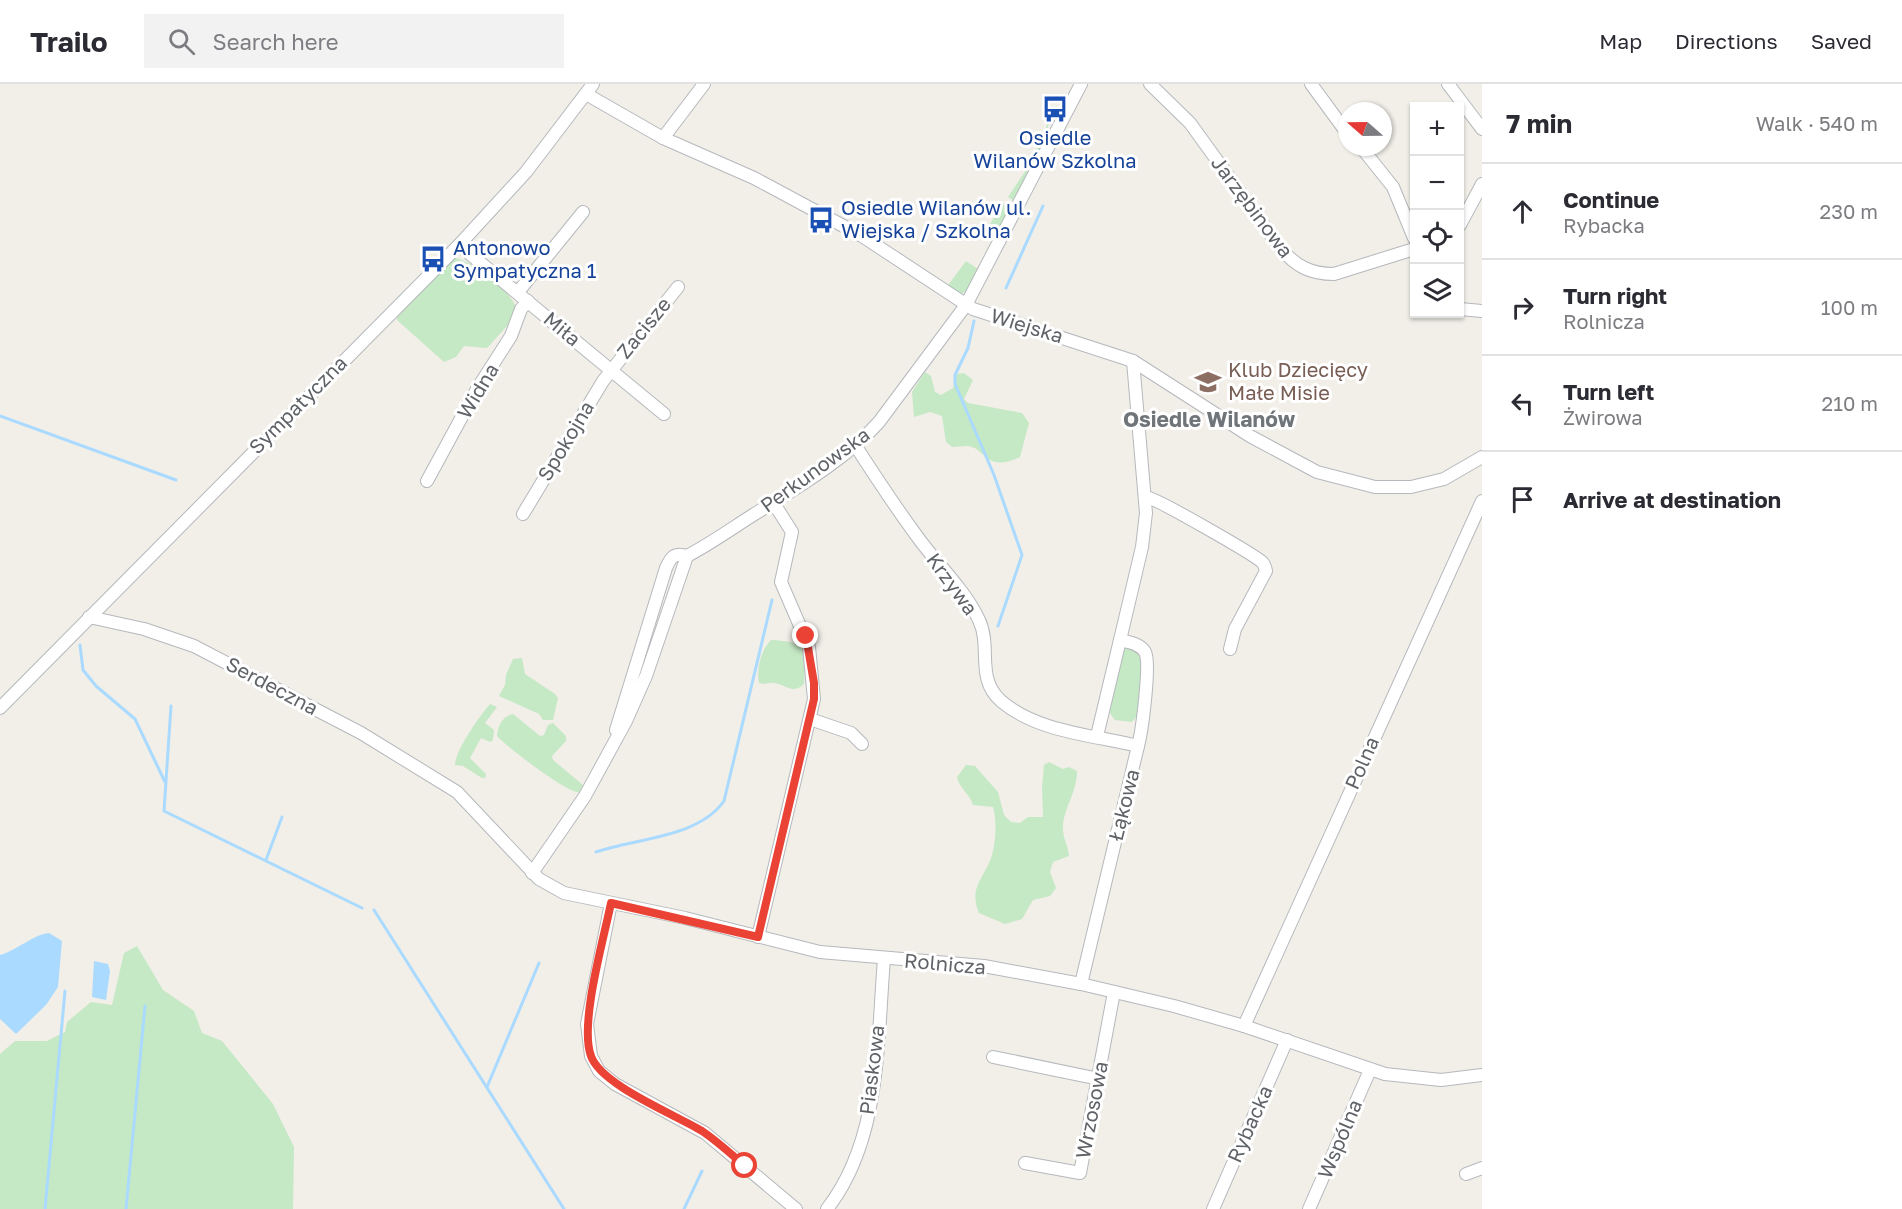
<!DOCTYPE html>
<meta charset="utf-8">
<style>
:root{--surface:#fff;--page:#f2f2f3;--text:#2b2b33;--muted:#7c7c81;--line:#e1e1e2}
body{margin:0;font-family:"Golos Text",sans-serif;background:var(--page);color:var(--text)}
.controls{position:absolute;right:18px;top:18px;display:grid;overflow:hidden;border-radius:0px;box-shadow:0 2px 4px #0004}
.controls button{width:54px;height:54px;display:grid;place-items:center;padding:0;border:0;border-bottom:2px solid var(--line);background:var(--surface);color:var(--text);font:30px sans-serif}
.compass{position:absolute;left:1338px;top:18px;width:54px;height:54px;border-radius:50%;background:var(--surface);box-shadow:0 2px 4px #0004;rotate:290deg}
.stop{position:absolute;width:18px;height:18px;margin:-14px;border:4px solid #ea4335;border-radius:50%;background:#fff}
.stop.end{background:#ea4335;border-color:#fff;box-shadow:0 2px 6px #0008}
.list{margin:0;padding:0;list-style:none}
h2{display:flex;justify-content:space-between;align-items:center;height:78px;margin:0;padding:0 24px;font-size:26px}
h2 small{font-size:20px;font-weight:400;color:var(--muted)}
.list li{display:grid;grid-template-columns:39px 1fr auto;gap:18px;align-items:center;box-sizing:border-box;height:96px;padding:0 24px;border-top:2px solid var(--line)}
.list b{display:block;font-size:22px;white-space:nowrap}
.list p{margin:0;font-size:20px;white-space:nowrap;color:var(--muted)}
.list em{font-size:20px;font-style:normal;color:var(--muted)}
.icon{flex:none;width:33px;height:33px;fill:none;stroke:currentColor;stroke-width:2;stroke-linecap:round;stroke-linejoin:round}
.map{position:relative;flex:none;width:1482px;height:1125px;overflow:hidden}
header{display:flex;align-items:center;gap:36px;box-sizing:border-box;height:84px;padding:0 30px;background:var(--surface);border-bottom:2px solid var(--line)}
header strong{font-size:28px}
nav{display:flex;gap:33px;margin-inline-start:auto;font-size:21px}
.search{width:420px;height:54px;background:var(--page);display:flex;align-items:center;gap:15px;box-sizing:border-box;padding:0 21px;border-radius:0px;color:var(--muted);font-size:22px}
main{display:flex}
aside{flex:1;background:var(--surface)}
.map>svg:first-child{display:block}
</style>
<header>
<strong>Trailo</strong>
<div class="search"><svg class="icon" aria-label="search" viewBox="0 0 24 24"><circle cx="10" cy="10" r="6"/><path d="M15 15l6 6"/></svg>Search here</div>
<nav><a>Map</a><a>Directions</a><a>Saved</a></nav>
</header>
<main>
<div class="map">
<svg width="1482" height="1125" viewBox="0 0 1482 1125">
<rect width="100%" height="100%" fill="#f1efe8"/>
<g fill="#c5e8c5">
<polygon points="1049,37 1045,58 1014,117 1008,113 1028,83"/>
<polygon points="1003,119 1010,124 999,146 990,140"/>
<path d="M455,174C475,178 508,205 516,223L507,242L487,264L464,262L456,273L444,278L397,236V231Z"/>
<polygon points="966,177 978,185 969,205 960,211 946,204"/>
<path d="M925,288L931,292L935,308L941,311L953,304L957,290L964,289L973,296L964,315L968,319L1022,329L1029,339L1020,373C984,390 986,362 966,362C962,362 958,363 952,363L946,358L942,332L930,328L914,333L912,308Z"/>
<path d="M771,556C808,558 806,564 804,600C792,611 787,601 775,599C769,598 765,601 759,599C756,585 761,566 771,556Z"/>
<polygon points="1124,563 1134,566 1144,578 1139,630 1132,638 1115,636 1109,628"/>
<polygon points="522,574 525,590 555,610 558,614 553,636 543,636 539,630 499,612 505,601 506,591 513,575"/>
<path d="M490,620L497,623L485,639L494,646L493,656L490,658L481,654L470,674L486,690L485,694H482L463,682L455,681C456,665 479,633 490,620Z"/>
<path d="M513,630L540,652L544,651L548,641L553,639L566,652V657L552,672L553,676L583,701L580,708C569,711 507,663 497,652C498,641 503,632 513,630Z"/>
<path d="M1049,678L1063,685L1069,683L1077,687C1077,705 1068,718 1064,734C1060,752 1068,759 1069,772L1053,778L1050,788L1056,804L1050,812L1033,816L1022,835L1005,840L979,829C968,803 985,794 992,771C996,757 997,737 993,723L973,721C970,710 959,704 957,693L966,681L975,682L998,708L1004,731L1011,738L1020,739L1028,733H1043L1042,704L1044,681Z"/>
<polygon points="137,862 163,906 194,927 202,949 222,957 273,1020 294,1063 293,1125 0,1125 0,970 15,957 47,957 65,948 67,938 91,918 112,921 124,869"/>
</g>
<g fill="#aadaff">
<path d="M49,849L62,857L58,903L46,921L16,950L0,935V871C18,866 32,851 49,849Z"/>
<polygon points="94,877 108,880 110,887 106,916 92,913"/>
</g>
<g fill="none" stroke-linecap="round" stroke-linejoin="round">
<g stroke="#aadaff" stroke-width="3">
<polyline points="1006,204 1043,122"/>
<polyline points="974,237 968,264 955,291 955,300 994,391 1022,471 998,542"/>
<polyline points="0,332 176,396"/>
<polyline points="80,561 83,586 96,602 135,635 165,698"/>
<polyline points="171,622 164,727 362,824"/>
<path d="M596,768C636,754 698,754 724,717L772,516"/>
<polyline points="266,776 282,733"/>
<polyline points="374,826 564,1125"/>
<polyline points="487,1003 539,879"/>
<polyline points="45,1125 65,907"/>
<polyline points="126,1125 145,922"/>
<polyline points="684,1125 702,1087"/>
</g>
<g stroke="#b5b8bc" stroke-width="14">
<g id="street">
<path d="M1150,0L1190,39L1281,165C1296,182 1310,190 1334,190L1414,165"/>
<polyline points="1311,0 1347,49"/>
<polyline points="1448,0 1482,45"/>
<polyline points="586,10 663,54 754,94 862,152 973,225 1133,277 1250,352 1317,388 1375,403 1411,403 1444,395 1482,373"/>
<polyline points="663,54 704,0"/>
<polyline points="1361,63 1393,103 1414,154"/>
<polyline points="1460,141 1482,100"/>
<polyline points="459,161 664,330"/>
<polyline points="518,208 583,128"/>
<polyline points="1460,225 1482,227"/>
<path d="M855,361C875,392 896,424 919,455C938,481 965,506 979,536C992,563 975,594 1001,617C1037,648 1093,651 1138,662"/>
<polyline points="427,397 477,305 511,252 521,225 528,217"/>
<path d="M1146,413C1156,414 1253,470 1262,478C1265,481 1265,483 1266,487L1235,545L1230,565"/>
<polyline points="523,430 603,297 678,203"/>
<polyline points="89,533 144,545 194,562 361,649 457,708 539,795 564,809 685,834 820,868 984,882 1081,900 1174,922 1244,942 1385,990 1441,996 1482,991"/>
<polyline points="0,624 459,161 526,88 593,0"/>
<polyline points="810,635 851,649 862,660"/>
<path d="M616,646L666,484C671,473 674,468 687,472"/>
<polyline points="1097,652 1120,556"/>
<path d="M532,789L585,712L626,637L646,592L687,472C710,460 731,445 753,431C796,404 845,376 879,338L966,221L1081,0"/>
<polyline points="611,819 587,940 591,972 599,987 615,1000 705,1049 796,1125"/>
<polyline points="758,853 814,615 809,563 781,498 792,448 773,418"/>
<path d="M1081,900L1138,662C1142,647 1151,579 1145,568C1140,560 1129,558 1120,556L1142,463L1146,429L1133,277"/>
<polyline points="1244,942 1482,417"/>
<polyline points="993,973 1099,995"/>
<polyline points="1025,1079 1080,1089 1114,908"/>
<polyline points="1466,1090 1482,1084"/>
<path d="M827,1125C881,1056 877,958 884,875"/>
<polyline points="1213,1125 1287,956"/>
<polyline points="1309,1125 1370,986"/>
</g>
</g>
<use href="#street" stroke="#fff" stroke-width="12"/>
</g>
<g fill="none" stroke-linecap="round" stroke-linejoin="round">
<path stroke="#ea4335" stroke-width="8" d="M745,1082C731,1070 717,1057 702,1047C674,1030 601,1001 591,972C579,940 604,854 611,819L758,853L814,615V599L806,552"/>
</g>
<defs>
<g id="bus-bare" transform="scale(2.07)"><path d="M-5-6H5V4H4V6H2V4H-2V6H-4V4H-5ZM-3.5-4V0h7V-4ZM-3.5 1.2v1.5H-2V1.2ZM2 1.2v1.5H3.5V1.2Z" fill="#1a4fb4" stroke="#fff" stroke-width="2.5" paint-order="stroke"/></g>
<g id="school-bare" transform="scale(2.07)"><path d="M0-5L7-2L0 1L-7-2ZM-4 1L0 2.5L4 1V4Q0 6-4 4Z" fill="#8d6e63" stroke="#fff" stroke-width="2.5" paint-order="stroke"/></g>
</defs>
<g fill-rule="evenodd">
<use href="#bus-bare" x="1055" y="25"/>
<use href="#bus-bare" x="821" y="136"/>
<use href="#bus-bare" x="433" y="175"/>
<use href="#school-bare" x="1208" y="298"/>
</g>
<g text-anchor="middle" stroke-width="6" stroke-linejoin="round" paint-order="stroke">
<g font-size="20" fill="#164399" stroke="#fff" text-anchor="start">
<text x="1055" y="61" text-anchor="middle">Osiedle<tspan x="1055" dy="23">Wilanów Szkolna</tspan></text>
<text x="841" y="131">Osiedle Wilanów ul.<tspan x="841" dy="23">Wiejska / Szkolna</tspan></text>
<text x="453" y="171">Antonowo<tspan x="453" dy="23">Sympatyczna 1</tspan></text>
</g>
<g font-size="20" fill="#5f6368" stroke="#fff">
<text transform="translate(1252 123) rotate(53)" y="7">Jarzębinowa</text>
<text transform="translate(1027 242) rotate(17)" y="7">Wiejska</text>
<text transform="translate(644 244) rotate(-51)" y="7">Zacisze</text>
<text transform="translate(562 245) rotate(40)" y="7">Miła</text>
<text transform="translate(478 307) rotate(-59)" y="7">Widna</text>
<text transform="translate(298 321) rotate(-45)" y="7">Sympatyczna</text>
<text transform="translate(566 357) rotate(-59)" y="7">Spokojna</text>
<text transform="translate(815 386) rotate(-36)" y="7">Perkunowska</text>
<text transform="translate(952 500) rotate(54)" y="7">Krzywa</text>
<text transform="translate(272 602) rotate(28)" y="7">Serdeczna</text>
<text transform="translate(1362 679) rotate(-66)" y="7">Polna</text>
<text transform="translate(1124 721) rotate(-76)" y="7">Łąkowa</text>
<text transform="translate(945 880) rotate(5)" y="7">Rolnicza</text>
<text transform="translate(872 986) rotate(-83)" y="7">Piaskowa</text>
<text transform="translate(1092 1026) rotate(-79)" y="7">Wrzosowa</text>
<text transform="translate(1250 1040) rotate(-66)" y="7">Rybacka</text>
<text transform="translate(1340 1055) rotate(-67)" y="7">Wspólna</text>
</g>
<g font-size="20" fill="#785e54" stroke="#fff" text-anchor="start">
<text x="1228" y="293">Klub Dziecięcy<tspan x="1228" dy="23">Małe Misie</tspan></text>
</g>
<g font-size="21" font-weight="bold" fill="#70757a" stroke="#fff">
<text x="1209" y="343">Osiedle Wilanów</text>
</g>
</g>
</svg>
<div class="controls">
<button>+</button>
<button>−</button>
<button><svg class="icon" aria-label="locate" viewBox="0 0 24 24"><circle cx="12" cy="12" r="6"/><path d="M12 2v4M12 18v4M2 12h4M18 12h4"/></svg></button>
<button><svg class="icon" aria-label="layers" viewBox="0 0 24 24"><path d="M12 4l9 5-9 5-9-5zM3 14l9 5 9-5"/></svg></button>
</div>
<svg class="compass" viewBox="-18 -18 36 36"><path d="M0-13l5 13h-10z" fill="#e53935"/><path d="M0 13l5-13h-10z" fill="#7c7c81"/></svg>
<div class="stop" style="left:745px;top:1082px"></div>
<div class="stop end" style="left:806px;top:552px"></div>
</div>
<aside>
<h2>7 min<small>Walk · 540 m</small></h2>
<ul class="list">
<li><svg class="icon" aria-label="ahead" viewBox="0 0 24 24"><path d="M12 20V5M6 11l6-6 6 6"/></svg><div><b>Continue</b><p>Rybacka</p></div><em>230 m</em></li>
<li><svg class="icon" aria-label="right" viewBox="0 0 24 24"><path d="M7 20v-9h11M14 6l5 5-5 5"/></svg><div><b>Turn right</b><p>Rolnicza</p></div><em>100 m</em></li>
<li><svg class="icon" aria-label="left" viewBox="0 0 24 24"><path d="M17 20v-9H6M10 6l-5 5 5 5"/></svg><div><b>Turn left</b><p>Żwirowa</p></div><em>210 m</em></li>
<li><svg class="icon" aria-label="arrive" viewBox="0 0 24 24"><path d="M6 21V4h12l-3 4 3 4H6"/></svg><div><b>Arrive at destination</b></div></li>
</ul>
</aside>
</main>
